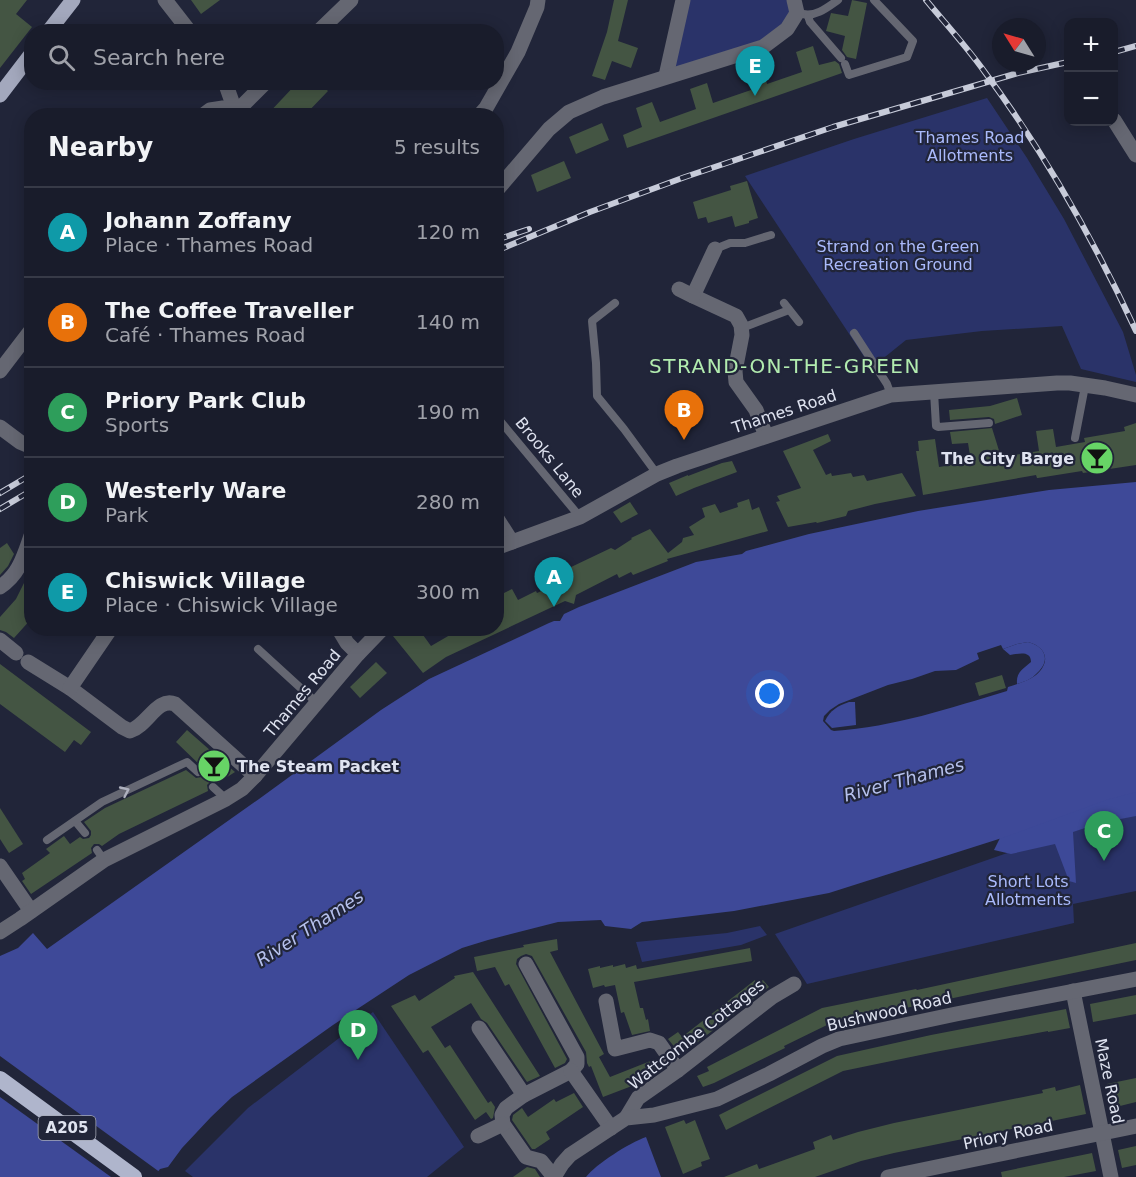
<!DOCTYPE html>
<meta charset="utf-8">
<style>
:root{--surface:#191c2b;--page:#262937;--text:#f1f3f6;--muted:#9fa1a9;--line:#373a47;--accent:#67d466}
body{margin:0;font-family:"DejaVu Sans",sans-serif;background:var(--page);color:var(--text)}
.controls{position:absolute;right:18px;top:18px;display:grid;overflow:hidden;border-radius:12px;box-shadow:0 3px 15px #0003}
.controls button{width:54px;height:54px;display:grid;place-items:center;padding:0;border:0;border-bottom:2px solid var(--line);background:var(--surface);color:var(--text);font:30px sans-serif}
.compass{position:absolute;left:992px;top:18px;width:54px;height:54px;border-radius:50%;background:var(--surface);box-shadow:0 3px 15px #0003;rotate:307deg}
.you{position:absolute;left:770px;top:694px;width:21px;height:21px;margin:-15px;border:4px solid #fff;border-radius:50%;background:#1a73e8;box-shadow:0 0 0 9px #1a73e833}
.badge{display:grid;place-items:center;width:39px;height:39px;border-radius:50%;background:var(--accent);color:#fff;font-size:20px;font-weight:700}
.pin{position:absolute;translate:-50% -50px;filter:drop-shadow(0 2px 3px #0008)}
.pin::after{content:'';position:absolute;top:32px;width:21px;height:18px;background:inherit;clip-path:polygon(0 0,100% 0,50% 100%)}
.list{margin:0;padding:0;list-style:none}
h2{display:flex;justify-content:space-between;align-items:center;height:78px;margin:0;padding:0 24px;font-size:26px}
h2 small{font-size:20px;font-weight:400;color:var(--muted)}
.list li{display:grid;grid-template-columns:39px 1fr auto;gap:18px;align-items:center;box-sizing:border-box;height:90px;padding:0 24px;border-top:2px solid var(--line)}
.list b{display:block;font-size:22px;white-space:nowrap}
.list p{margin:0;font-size:20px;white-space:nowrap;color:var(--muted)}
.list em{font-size:20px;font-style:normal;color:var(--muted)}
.icon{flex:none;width:33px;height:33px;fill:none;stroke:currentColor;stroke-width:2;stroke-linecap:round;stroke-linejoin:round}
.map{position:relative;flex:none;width:1136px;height:1177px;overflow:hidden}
.search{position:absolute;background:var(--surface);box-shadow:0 3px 15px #0003;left:24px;top:24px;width:480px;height:66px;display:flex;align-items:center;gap:15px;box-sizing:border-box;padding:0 21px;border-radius:24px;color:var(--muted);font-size:22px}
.panel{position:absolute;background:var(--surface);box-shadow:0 3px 15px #0003;left:24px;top:108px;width:480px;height:528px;border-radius:24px}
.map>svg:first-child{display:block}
</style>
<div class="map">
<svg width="1136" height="1177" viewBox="0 0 1136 1177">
<rect width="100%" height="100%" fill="#212539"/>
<g fill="#2a3369">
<polygon points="685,0 797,0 802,13 764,49 668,78"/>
<polygon points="987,98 1027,158 1064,219 1123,332 1136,375 1136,382 1081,369 1062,326 982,331 906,340 875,365 867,361 745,176 854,139"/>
<polygon points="1136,809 1136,891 1073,904 1074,923 807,984 775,934 1070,831"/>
<polygon points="760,926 767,935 741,945 642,962 636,942 727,933"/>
<polygon points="373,1012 464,1147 427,1177 193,1177 185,1171 248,1108"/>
</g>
<g fill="#3d4998">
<path d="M1028,642C1047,647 1051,662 1035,675C1030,680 1023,682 1017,684C1016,672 1023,669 1031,662C1031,650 1018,654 1010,655L1003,649L1017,644Z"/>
<path d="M849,702H855L856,725L832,728L825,721C830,710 838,706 849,702Z"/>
<polygon points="1136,780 1136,816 1100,823 1073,832 1076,883 1069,881 1055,844 1011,854 994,850 1002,834"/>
</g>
<g fill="#3e4998" fill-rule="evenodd">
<path d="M1136,482V792L1106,800L1002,838L829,893L734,911L642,922L631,929L605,926L601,920L558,922L488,940L462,948L409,975L333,1025L232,1097L211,1117L182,1148L168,1167L160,1169L154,1177H0V956L18,948L33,933L47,949L259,799L381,710L429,679L549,623L554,621H560L564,614L579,607L696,562L742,554L746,551L809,534L918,511L1049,490ZM1028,642C1047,647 1051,662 1036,675C1028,681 1017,684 1008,687L1007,691C950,708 894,727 834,731L831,730L823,721L824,716L830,710L839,704L888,685L912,679L935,671L956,670L979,659L977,653L1001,645L1003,649L1017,644Z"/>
<path d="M646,1137L661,1177H586C596,1164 629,1143 646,1137Z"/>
</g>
<polygon fill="#212539" points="0,1056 161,1173 158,1177 111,1177 0,1097"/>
<g fill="#445543">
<polygon points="0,0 27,0 16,14 32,27 0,68"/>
<polygon points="191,0 220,0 201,14"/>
<polygon points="614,0 628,0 618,41 638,48 631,68 612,61 605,80 592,76 607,32"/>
<polygon points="852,0 867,3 856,59 847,57 842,50 845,36 826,31 831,13 848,16"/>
<polygon points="813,46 819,65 835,61 839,64 842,73 627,148 623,135 642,127 636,108 652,102 660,122 696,109 690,89 707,83 713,103 751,90 745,69 762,64 767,84 802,72 796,52"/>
<polygon points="298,82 331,82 325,88 328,91 304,116 266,116"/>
<polygon points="602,123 609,140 576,154 569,137"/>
<polygon points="564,161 571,178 537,192 531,175"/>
<polygon points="747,181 758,218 749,221 749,223 735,227 732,216 708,223 706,217 698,219 693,202 731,190 730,186"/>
<polygon points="1017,398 1022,415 995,424 994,419 989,417 950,420 949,410 990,406"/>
<polygon points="1136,423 1136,465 1083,473 1082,471 1038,478 1037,478 1036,475 923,495 916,451 919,451 918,441 935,439 939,467 971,462 968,443 952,444 950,432 992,428 1001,457 1039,451 1036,431 1053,429 1056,447 1085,442 1084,438 1125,431 1124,427"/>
<polygon points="828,434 831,441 813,450 826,475 831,473 832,476 851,473 853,477 864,475 867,481 902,473 916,496 875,504 848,511 846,516 817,523 816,522 788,527 776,502 780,501 777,496 801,488 783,451"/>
<polygon points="732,461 737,472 694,488 676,496 669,483 688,475 688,476 722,463"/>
<polygon points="749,499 752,510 759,507 768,531 667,559 668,561 633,575 631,572 619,578 617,574 576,595 574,604 565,601 446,657 423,673 393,636 402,628 418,628 431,646 462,628 496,628 496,597 512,589 518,600 536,591 537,593 556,584 553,579 569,570 569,568 611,548 615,550 632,539 631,538 650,529 668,553 682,542 683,538 694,535 689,527 705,517 702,508 715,504 720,513 738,507 737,503"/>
<polygon points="630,502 638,514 621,523 613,512"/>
<polygon points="7,543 14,554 8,566 0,575 0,548"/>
<polygon points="32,567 32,618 14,638 6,632 0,630 0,617 16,599"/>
<polygon points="376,662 387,673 360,698 350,687"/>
<polygon points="0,664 91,732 81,745 74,740 65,752 0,704"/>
<polygon points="1002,675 1006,688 979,696 975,683"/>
<polygon points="187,730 235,772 218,783 215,781 211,781 207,785 208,791 119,834 102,846 99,844 94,844 91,848 92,853 31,894 22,881 25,879 22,873 50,853 46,849 64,836 70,844 80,837 83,839 89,838 91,835 91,831 84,822 105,808 186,770 196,778 202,777 204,773 203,768 176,742"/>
<polygon points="0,808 23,844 9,853 0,839"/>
<polygon points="557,939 558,950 550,952 604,1054 599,1057 610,1077 653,1060 658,1072 645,1081 603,1097 591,1066 589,1067 587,1063 586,1052 532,956 526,954 521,956 517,959 516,964 567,1059 565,1063 555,1068 509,984 505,986 495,967 477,971 474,957 524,947 523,945"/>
<polygon points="1136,943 1136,960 829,1024 784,1046 785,1048 714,1083 703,1087 697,1076 709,1071 707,1067 822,1008 916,989 917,990"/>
<polygon points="750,948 752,961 634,982 640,1008 643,1008 646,1020 648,1019 650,1031 632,1035 624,1012 621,1013 615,985 605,987 604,985 593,988 588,969 600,966 600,968 613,965 613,967 625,964 626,968 636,965 637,969"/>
<polygon points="473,972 540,1076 527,1082 487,1023 481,1019 471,1003 431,1027 445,1048 450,1045 488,1103 491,1101 495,1107 493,1118 491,1119 486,1112 475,1120 428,1050 423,1053 391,1006 415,995 419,1001 455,978 454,976"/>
<polygon points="755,980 756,985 763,980 769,987 681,1055 668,1039 678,1032 682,1037"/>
<polygon points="1136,995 1136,1014 1093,1022 1090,1004"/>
<polygon points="1066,1009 1070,1028 1048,1032 1048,1031 935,1052 843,1071 726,1130 719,1115 837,1056 931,1035"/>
<polygon points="1136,1078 1136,1102 1112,1108 1107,1084"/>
<polygon points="1080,1085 1086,1114 894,1153 861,1161 815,1177 724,1177 757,1164 759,1169 815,1149 813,1142 831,1135 833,1140 858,1132 894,1123 1043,1093 1042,1090 1055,1087 1056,1091"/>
<polygon points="574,1093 583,1107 546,1132 550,1139 535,1149 532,1149 512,1120 513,1115 522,1108 528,1117 554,1099 556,1102"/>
<polygon points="684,1120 686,1124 695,1120 710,1159 701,1162 702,1166 683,1174 665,1127"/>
<polygon points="1136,1146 1136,1165 1122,1168 1118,1150"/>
<polygon points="1092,1153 1096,1171 1064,1177 1002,1177 1001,1172"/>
<polygon points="527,1167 535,1169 540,1177 513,1177"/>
</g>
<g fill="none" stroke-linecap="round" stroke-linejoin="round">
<g stroke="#656772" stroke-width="8">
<path d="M803,14C816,17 828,7 838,0"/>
<polyline points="808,16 810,22 841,58"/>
<polyline points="845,64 849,75 907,57 913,41 874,0"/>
<polyline points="715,249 730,243 745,243 771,235"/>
<polyline points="615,303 592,321 596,363 597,396 624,429 657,474"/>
<polyline points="784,303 799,322"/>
<polyline points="742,328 789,310"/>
<polyline points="854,333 887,384 891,395"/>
<polyline points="934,392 936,426 938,427 989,423"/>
<polyline points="496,416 580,517"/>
<polyline points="1075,438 1085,386"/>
<polyline points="258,649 317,703"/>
<polyline points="213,787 226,799"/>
<polyline points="75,821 85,833"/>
<polyline points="47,840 102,802 187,762 198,772"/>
<polyline points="97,850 104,860"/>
</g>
<g stroke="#656772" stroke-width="15">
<polyline points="165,0 190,32"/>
<polyline points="318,32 351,0"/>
<polyline points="666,76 683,0"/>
<polyline points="225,82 237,116"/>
<polyline points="202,116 210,110 223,108 235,108 242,106 266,82"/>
<polyline points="479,116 486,108 518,52 537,7 538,0"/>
<polyline points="1114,120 1136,155"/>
<polyline points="496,191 549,129 569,112 603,97 763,47 787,29 797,13 794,0"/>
<polyline points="715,249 693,296 736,316 741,325 742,335 735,371 736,382 756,410 766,436"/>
<polyline points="679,289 693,296"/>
<polyline points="0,371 32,329"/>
<polyline points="0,427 20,442 32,447"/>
<polyline points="496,517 512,542"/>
<polyline points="496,548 580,517 657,474 677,466 891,395 1057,383 1070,383 1105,388 1136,395"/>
<path d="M0,587C20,574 24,555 32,533"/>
<polyline points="338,628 347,643 358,654"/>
<polyline points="0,640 16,653"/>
<path d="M28,662L70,688L122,727L130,731C148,725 157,697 175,704L255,776"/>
<polyline points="70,688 111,628"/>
<polyline points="0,866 31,911"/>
<polyline points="0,932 20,919 104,860 226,799 242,789 255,776 358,654 383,628"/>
<polyline points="526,964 577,1057 577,1064 571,1071 524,1095 506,1108 502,1115 503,1124 526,1157 541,1161 554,1177"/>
<polyline points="1073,991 1111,1177"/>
<polyline points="606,1001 615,1049 650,1040 659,1043 678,1070"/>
<polyline points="479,1028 524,1095"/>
<polyline points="571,1071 611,1128"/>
<polyline points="626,1118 638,1098 678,1070 772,997 794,984"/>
<polyline points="478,1136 503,1124"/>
<polyline points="554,1177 562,1164 570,1155 626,1118 654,1115 717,1099 769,1074 822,1046 839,1039 956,1014 1136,979"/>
<polyline points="888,1177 1136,1126"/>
</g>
<g stroke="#a3a8bd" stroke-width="15">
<polyline points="48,32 73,0"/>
<polyline points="0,95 32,53"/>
</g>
<polyline stroke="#afb5cc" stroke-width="16" points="0,1079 134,1177"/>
<g stroke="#c7cbd9" stroke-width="6">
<g id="rail">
<path d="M926,0C945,23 966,46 984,71C1044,152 1094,240 1136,331"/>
<polyline points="1114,52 1136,46"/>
<polyline points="496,240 529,229"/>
<polyline points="496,251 590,212 685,177 833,127 1018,73 1068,62"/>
<polyline points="0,493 32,474"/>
<polyline points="0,509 32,490"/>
</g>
</g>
<use href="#rail" stroke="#212539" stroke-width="4" stroke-dasharray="11" stroke-linecap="butt"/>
</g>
<defs><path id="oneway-chevron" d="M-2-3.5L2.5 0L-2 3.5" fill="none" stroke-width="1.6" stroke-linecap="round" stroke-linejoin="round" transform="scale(1.5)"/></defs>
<use stroke="#aeb1be" href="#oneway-chevron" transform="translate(125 791) rotate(-25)"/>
<defs>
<g id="bar-disc" transform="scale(1.725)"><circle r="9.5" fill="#67d466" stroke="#212539"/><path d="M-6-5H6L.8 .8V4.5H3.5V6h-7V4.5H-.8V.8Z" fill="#111"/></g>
</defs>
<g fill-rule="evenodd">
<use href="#bar-disc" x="1097" y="458"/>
<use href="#bar-disc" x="214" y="766"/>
</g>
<g text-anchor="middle" stroke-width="4.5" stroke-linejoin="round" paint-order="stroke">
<rect fill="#212539" stroke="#a6aab9" stroke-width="1.5" x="38.5" y="1116" width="57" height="24" rx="4.5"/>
<g font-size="15" font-weight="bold" fill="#dfe3f0">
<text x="67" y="1133">A205</text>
</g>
<g font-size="16" fill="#aabafc" stroke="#212539">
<text x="970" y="143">Thames Road<tspan x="970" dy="18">Allotments</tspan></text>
<text x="898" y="252">Strand on the Green<tspan x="898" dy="18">Recreation Ground</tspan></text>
<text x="1028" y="887">Short Lots<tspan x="1028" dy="18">Allotments</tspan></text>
</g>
<g font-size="16" fill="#dfe3f0" stroke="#212539">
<text transform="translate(784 411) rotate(-18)" y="6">Thames Road</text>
<text transform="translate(550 457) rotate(51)" y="6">Brooks Lane</text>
<text transform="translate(302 693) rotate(-50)" y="6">Thames Road</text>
<text transform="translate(889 1011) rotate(-13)" y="6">Bushwood Road</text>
<text transform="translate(696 1034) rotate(-38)" y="6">Wattcombe Cottages</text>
<text transform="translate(1110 1081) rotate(78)" y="6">Maze Road</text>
<text transform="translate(1008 1134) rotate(-12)" y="6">Priory Road</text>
</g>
<g font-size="16" font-weight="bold" fill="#dfe3f0" stroke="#212539" text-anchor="end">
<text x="1074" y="464">The City Barge</text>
<text x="237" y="772" text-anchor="start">The Steam Packet</text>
</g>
<g font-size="18" font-style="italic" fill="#b5c0ec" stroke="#212539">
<text transform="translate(904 780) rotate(-15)" y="6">River Thames</text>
<text transform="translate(310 928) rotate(-33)" y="6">River Thames</text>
</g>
<g font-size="20" letter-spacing="1.5" fill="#b2ecaf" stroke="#212539">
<text x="785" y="373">STRAND-ON-THE-GREEN</text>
</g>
</g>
</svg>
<div class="controls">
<button>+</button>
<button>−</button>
</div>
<svg class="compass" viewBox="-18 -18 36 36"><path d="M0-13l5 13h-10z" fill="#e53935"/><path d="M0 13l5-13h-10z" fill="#9fa1a9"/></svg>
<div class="you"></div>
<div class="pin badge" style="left:554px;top:607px;background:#0f9aa8">A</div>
<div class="pin badge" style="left:684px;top:440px;background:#e8710a">B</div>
<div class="pin badge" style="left:1104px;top:861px;background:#2e9e5b">C</div>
<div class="pin badge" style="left:358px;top:1060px;background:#2e9e5b">D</div>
<div class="pin badge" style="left:755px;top:96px;background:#0f9aa8">E</div>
<div class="search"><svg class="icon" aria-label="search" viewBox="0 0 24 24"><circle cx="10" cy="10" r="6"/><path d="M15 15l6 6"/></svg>Search here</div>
<section class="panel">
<h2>Nearby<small>5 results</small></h2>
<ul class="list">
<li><span class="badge" style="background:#0f9aa8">A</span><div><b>Johann Zoffany</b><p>Place · Thames Road</p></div><em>120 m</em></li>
<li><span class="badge" style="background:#e8710a">B</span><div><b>The Coffee Traveller</b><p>Café · Thames Road</p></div><em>140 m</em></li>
<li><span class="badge" style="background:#2e9e5b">C</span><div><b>Priory Park Club</b><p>Sports</p></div><em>190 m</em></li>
<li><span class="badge" style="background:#2e9e5b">D</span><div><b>Westerly Ware</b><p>Park</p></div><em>280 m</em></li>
<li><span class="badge" style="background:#0f9aa8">E</span><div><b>Chiswick Village</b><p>Place · Chiswick Village</p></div><em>300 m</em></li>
</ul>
</section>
</div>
